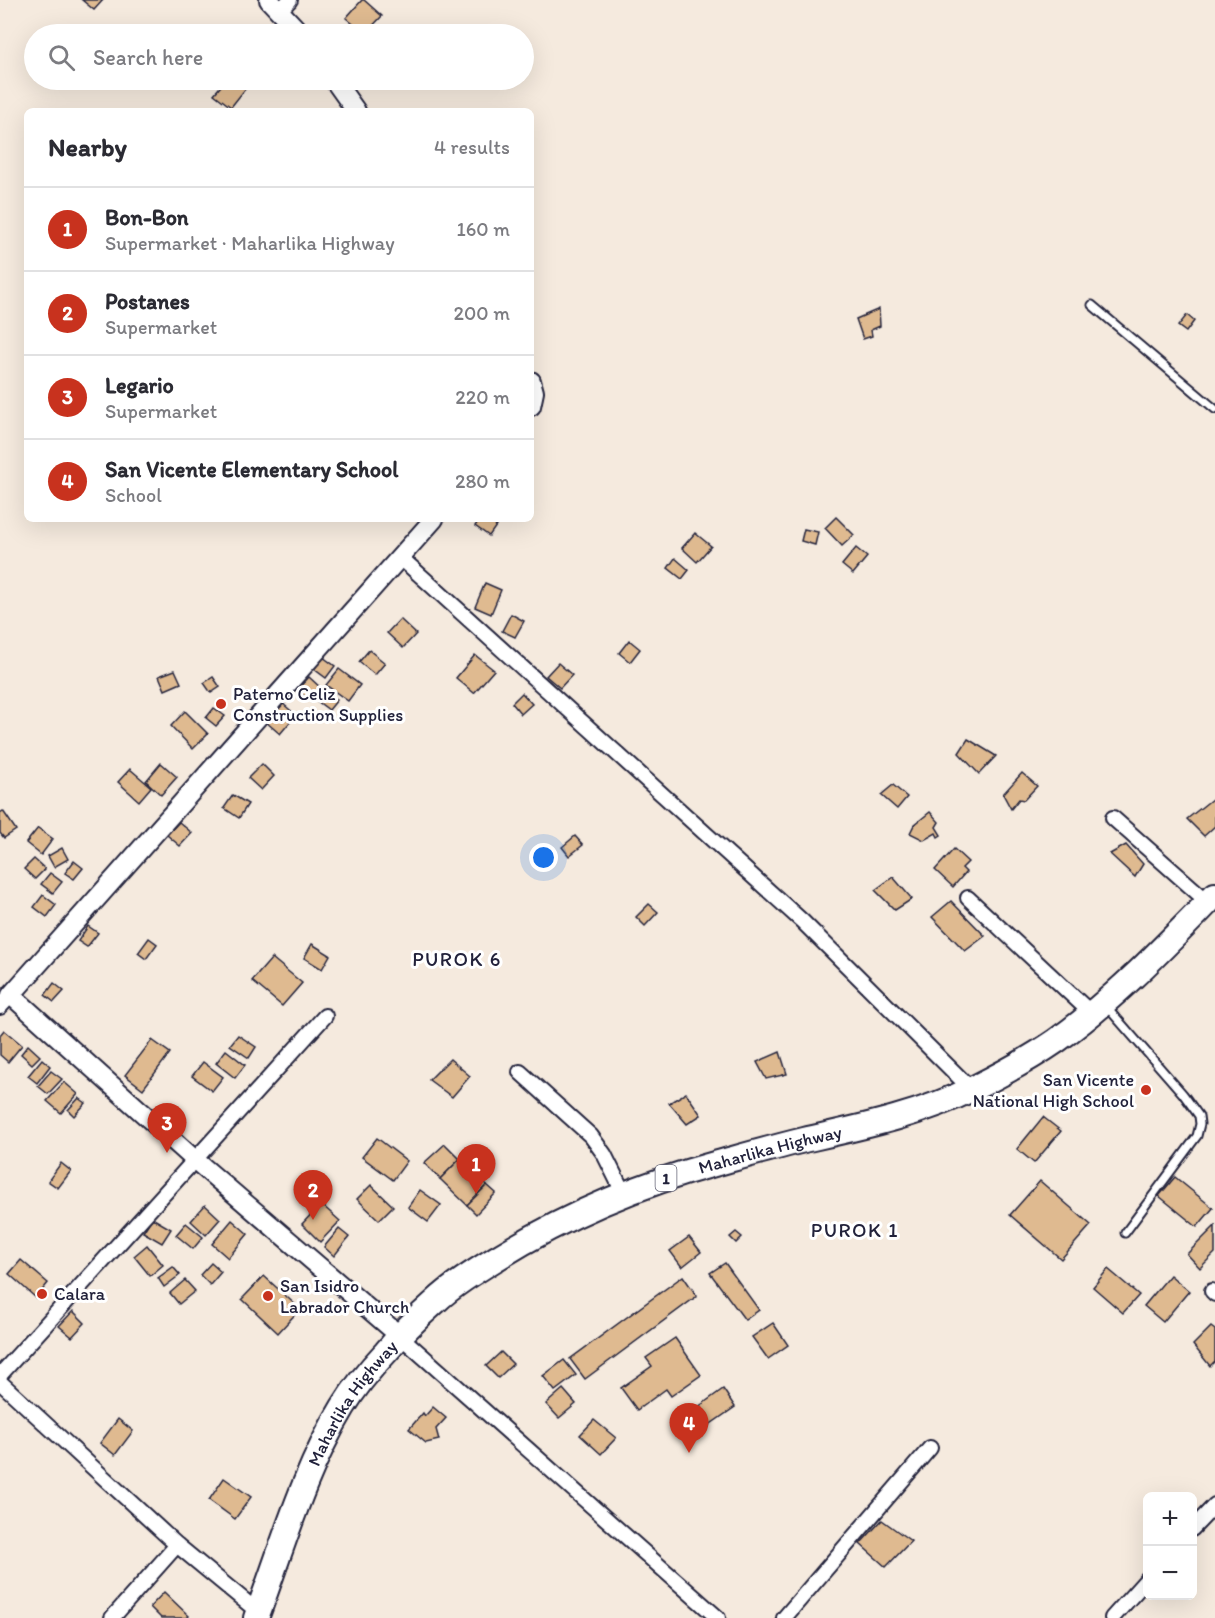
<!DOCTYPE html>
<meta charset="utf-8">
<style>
:root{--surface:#fff;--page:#f7f7f7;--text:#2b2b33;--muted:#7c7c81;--line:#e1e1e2;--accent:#c8321e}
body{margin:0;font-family:Itim,sans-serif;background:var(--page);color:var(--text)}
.controls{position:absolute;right:18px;bottom:18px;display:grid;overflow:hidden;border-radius:9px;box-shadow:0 6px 24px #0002}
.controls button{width:54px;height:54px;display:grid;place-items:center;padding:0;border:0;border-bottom:2px solid var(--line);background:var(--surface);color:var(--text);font:30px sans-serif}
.you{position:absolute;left:544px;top:858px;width:21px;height:21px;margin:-15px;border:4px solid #fff;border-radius:50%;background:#1a73e8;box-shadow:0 0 0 9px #1a73e833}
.badge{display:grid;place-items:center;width:39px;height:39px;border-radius:50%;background:var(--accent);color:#fff;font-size:20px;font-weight:700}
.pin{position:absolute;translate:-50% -50px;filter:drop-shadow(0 2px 3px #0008)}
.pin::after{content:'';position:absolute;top:32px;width:21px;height:18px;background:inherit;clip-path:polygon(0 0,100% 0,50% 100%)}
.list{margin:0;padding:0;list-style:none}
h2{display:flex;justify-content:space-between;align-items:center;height:78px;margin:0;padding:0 24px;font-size:26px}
h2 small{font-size:20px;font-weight:400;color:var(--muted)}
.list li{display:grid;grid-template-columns:39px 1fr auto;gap:18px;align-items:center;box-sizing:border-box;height:84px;padding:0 24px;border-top:2px solid var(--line)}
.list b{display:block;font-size:22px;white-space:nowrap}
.list p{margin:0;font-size:20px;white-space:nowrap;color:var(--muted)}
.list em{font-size:20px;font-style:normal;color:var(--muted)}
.icon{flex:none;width:33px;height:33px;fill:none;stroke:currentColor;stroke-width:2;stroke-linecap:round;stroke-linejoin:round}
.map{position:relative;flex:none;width:1215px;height:1618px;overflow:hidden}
.search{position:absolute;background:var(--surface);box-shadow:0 6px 24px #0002;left:24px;top:24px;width:510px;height:66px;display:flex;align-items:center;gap:15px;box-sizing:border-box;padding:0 21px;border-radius:33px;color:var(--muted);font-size:22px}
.panel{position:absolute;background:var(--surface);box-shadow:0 6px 24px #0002;left:24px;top:108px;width:510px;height:414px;border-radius:9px}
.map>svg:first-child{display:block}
</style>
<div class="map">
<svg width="1215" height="1618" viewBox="0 0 1215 1618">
<rect width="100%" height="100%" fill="#f5eade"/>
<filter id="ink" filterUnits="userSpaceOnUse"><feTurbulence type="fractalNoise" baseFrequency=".0167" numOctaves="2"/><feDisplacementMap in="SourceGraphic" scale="12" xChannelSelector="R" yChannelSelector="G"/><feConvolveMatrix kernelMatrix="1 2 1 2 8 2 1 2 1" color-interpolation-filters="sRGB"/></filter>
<g filter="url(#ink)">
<g fill="#dfba90" stroke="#22223b" stroke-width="1.5">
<polygon points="82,0 103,0 94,10"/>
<polygon points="362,0 364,0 382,16 365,34 346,18"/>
<polygon points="226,80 246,80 250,83 231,107 214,94"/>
<polygon points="879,309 880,326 871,330 872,336 863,339 856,319"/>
<polygon points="1187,315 1194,321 1186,332 1178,326"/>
<polygon points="836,517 854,535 842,546 825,528"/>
<polygon points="480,519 501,519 489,536 475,526"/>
<polygon points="804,529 818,532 815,545 801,541"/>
<polygon points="695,533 711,546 697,562 682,548"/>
<polygon points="856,548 867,557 853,574 842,565"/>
<polygon points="675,558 689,570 682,579 668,568"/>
<polygon points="485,583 501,590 491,614 475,607"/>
<polygon points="511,614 524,621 515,637 502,631"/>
<polygon points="400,619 416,634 403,648 387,633"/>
<polygon points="629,640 640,649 630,662 619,653"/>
<polygon points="369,650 385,663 375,675 359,662"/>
<polygon points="475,655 494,670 474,693 456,678"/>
<polygon points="323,657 335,666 326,678 314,669"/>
<polygon points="558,663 572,675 560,688 546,676"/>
<polygon points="339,669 360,685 348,701 326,685"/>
<polygon points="175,670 181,683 165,690 159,676"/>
<polygon points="213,677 220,687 211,693 204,683"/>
<polygon points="309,677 322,689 311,702 297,690"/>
<polygon points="325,690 337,700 329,710 317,701"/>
<polygon points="522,693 532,704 521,714 512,703"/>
<polygon points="275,697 296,715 280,734 259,716"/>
<polygon points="214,708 225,716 216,726 206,718"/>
<polygon points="185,711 208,734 193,749 171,726"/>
<polygon points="968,739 996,756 979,774 959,753"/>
<polygon points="161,763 177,777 161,795 146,781"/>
<polygon points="262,764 274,776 261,790 248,778"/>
<polygon points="130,769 151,787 139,801 118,782"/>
<polygon points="1022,773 1037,786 1024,800 1019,799 1011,809 1003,794"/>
<polygon points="893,785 907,797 897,809 881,795"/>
<polygon points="233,795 248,804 239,818 224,808"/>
<polygon points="1212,799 1215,803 1215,826 1204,836 1187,819"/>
<polygon points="3,811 16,830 4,838 0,833 0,813"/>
<polygon points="930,812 939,822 936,827 941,835 938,837 936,833 924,840 910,833 914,825"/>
<polygon points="179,822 192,833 180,846 167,835"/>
<polygon points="38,828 53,839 41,855 26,843"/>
<polygon points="575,836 583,845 569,856 562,847"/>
<polygon points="1126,845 1143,864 1135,877 1110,854"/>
<polygon points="62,848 68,859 54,867 48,856"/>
<polygon points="954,849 968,862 962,868 966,872 953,887 935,870"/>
<polygon points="34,859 45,869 35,879 24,869"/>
<polygon points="74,861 83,868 74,879 65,873"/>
<polygon points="50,873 62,882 53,893 41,884"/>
<polygon points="893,877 912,899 895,910 875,890"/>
<polygon points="43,895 56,905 47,917 34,907"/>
<polygon points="951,901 985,936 965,951 932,917"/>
<polygon points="649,904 658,912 645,926 636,917"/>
<polygon points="88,926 98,933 87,947 78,941"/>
<polygon points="149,938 157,944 146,959 138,953"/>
<polygon points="312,944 330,955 322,969 304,958"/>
<polygon points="272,958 302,983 282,1006 252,981"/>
<polygon points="54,983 64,991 54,1002 45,995"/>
<polygon points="4,1030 22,1045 8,1062 0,1055 0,1035"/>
<polygon points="238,1035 256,1047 249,1058 230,1045"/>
<polygon points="152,1040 170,1053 143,1089 125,1075"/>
<polygon points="28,1045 40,1056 32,1064 21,1054"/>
<polygon points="226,1050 245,1065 235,1078 216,1063"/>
<polygon points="780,1052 787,1074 766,1079 757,1062"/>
<polygon points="42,1059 50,1066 37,1083 28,1076"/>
<polygon points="450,1059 470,1076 452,1097 429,1080"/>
<polygon points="203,1062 223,1077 212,1091 192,1076"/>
<polygon points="51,1071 62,1079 48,1094 38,1086"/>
<polygon points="64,1082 78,1094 61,1113 47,1101"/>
<polygon points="686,1093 701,1115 687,1124 669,1103"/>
<polygon points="79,1098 86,1103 74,1116 68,1110"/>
<polygon points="1043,1117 1061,1131 1034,1163 1017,1149"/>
<polygon points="377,1138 407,1161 393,1180 362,1157"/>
<polygon points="445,1144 460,1159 440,1179 424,1163"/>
<polygon points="460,1159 487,1185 467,1205 440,1179"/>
<polygon points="61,1163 71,1171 58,1188 48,1181"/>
<polygon points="1175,1177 1213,1208 1197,1227 1159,1196"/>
<polygon points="1040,1181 1091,1225 1061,1259 1010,1215"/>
<polygon points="371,1185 393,1206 379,1220 357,1199"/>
<polygon points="487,1185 496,1193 476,1214 467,1205"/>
<polygon points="420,1190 441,1205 428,1222 408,1207"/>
<polygon points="321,1204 340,1221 320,1242 302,1224"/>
<polygon points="205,1205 220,1219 206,1235 191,1221"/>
<polygon points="152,1218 171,1229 162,1243 143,1232"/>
<polygon points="232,1220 248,1234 228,1258 212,1244"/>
<polygon points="186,1223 203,1237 193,1249 176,1235"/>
<polygon points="1215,1226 1215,1253 1200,1268 1187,1254"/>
<polygon points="339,1229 349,1237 334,1256 324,1247"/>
<polygon points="736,1232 742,1237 736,1243 730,1237"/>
<polygon points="689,1237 701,1252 682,1267 670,1251"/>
<polygon points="147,1245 163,1265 150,1276 134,1256"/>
<polygon points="21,1260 48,1283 36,1298 9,1274"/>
<polygon points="211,1263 221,1272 210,1285 200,1275"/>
<polygon points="725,1263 759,1310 745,1320 710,1273"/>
<polygon points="173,1267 180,1275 164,1287 158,1278"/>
<polygon points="1108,1269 1139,1295 1123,1313 1093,1287"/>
<polygon points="1170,1275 1189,1291 1163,1322 1144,1306"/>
<polygon points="264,1276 300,1309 278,1333 242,1299"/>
<polygon points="683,1276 697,1296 585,1379 570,1359"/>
<polygon points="185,1280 195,1291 179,1304 170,1293"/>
<polygon points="73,1311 85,1323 72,1337 59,1326"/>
<polygon points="773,1323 788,1345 768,1359 752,1337"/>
<polygon points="1211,1327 1215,1330 1215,1361 1210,1366 1193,1345"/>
<polygon points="675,1338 701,1375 671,1396 666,1389 637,1410 621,1388 652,1366 646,1358"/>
<polygon points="501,1352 513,1364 498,1378 486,1366"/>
<polygon points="564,1360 576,1375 555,1391 543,1376"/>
<polygon points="563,1389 576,1404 559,1418 546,1404"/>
<polygon points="723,1389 735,1407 702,1430 690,1413"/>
<polygon points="433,1407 446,1418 436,1429 439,1440 426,1443 409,1429 423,1413 425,1416"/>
<polygon points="118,1419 133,1431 115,1455 100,1443"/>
<polygon points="594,1420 616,1438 601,1454 580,1435"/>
<polygon points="224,1478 251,1497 235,1519 209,1500"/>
<polygon points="882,1520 911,1541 886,1567 860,1544"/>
<polygon points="164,1592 189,1616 187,1618 161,1618 150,1607"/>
</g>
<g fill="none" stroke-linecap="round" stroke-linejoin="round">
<g stroke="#22223b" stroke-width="11">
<g id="service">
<polyline points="1092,305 1215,409"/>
<polyline points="1107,1007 1183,1094 1199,1116 1200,1124 1197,1136 1125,1233"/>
</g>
</g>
<g stroke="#22223b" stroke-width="18">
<g id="minor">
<polyline points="279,11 290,0"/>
<polyline points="400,557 802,921 972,1090"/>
<polyline points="1113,818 1208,902"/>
<polyline points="968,898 1091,1013"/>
<polyline points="0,1007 11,995"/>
<polyline points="520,1072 591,1136 604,1154 624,1194"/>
<polyline points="1212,1291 1215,1294"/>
<polyline points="400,1336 718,1618"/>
<polyline points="0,1375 325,1016"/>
<polyline points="0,1382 177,1545 262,1615"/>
<polyline points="1192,1529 1215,1505"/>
<polyline points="112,1618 177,1545"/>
<polyline points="784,1618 930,1448"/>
<polyline points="1112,1618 1148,1578"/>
</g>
</g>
<g stroke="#22223b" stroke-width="22">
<g id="tertiary">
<polyline points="269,0 301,34"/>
<polyline points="334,80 356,111"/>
<polyline points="531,381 534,392 531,406"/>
<polyline points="400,1336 195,1160 11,995 434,519"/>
</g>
</g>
<g stroke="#22223b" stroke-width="28">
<g id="trunk">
<path id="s1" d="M256,1618C283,1546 303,1473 343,1407C355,1387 370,1369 386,1352C401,1334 418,1317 435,1302C453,1285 476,1271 497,1258C565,1216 640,1184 718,1163C747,1155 775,1147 804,1140C862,1127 920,1115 974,1088C1002,1074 1030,1059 1056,1041C1115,999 1165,946 1215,895"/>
</g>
</g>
<use href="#service" stroke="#fff" stroke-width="7"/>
<use href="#minor" stroke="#fff" stroke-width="14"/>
<use href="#tertiary" stroke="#fff" stroke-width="18"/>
<use href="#trunk" stroke="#fff" stroke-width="24"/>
</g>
</g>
<g fill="#c8321e" stroke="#fff" stroke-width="2">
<circle cx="221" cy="704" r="6"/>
<circle cx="1146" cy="1090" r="6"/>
<circle cx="42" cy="1294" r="6"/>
<circle cx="268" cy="1296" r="6"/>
</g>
<g text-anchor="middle" stroke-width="6" stroke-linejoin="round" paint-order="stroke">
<rect fill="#fff" stroke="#646476" stroke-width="1.5" x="655.5" y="1165" width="21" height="26" rx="4.5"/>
<g font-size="16" font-weight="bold" fill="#22223b">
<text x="666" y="1184">1</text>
</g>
<g font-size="18" fill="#22223b" stroke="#fff" text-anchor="start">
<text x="233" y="700">Paterno Celiz<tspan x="233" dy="21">Construction Supplies</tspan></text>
<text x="1134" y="1086" text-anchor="end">San Vicente<tspan x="1134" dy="21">National High School</tspan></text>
<text x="280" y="1292">San Isidro<tspan x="280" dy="21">Labrador Church</tspan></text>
<text x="54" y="1300">Calara</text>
</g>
<g font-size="18" fill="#22223b" stroke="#fff">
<text dy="6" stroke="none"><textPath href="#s1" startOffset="740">Maharlika Highway</textPath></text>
<text dy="6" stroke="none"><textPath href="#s1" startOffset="237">Maharlika Highway</textPath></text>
</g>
<g font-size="20" letter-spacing="1.5" fill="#22223b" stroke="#fff">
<text x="457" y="966">PUROK 6</text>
<text x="855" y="1237">PUROK 1</text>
</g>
</g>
</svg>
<div class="controls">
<button>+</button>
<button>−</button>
</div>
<div class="you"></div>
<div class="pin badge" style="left:476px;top:1194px">1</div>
<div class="pin badge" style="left:313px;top:1220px">2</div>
<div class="pin badge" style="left:167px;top:1153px">3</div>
<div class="pin badge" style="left:689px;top:1453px">4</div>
<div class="search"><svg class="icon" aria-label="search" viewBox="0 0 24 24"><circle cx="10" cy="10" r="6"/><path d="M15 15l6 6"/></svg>Search here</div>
<section class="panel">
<h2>Nearby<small>4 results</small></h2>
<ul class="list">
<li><span class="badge">1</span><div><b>Bon-Bon</b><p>Supermarket · Maharlika Highway</p></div><em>160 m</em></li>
<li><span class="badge">2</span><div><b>Postanes</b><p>Supermarket</p></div><em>200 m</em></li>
<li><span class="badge">3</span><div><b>Legario</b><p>Supermarket</p></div><em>220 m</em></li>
<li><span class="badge">4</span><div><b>San Vicente Elementary School</b><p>School</p></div><em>280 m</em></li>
</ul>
</section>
</div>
